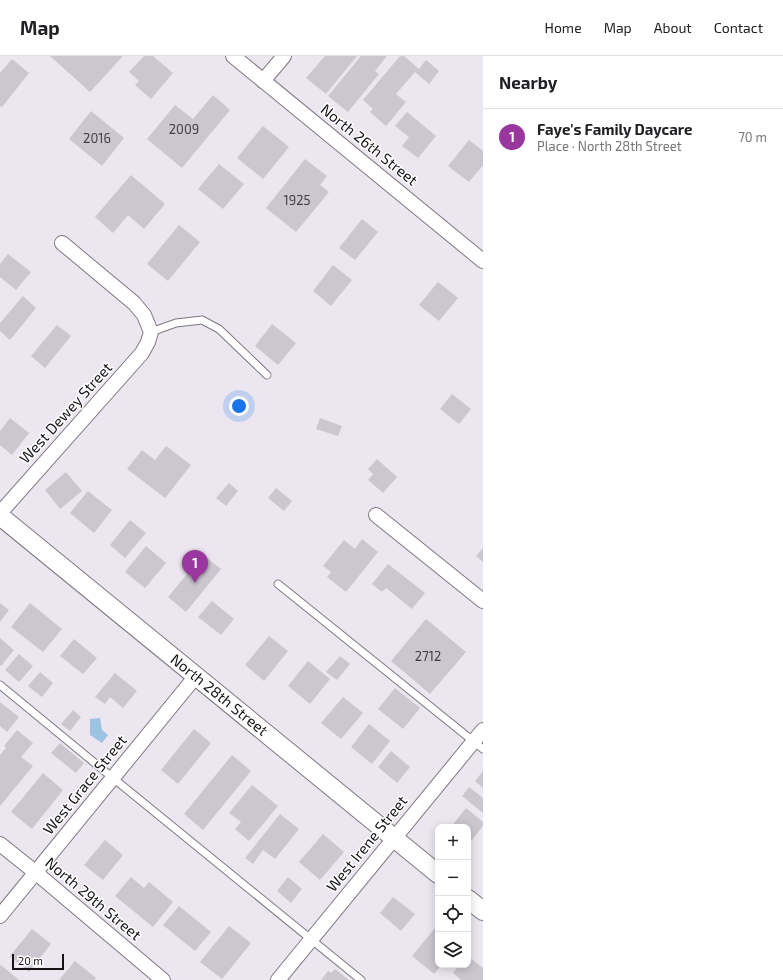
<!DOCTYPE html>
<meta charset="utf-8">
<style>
:root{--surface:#fff;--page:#f2f2f2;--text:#202124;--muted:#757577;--line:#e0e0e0;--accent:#9a379e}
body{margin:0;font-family:"Exo 2",sans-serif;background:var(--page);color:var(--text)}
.controls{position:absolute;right:12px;bottom:12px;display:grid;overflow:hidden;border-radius:8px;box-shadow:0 2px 10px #0003}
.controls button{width:36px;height:36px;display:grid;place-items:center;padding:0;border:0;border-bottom:1px solid var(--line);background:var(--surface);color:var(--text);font:20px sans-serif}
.scale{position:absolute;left:12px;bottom:10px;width:52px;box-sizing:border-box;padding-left:4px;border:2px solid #151316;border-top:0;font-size:11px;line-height:14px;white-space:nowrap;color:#151316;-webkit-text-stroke:3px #fff;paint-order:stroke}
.you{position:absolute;left:239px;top:350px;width:14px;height:14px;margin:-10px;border:3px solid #fff;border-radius:50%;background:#1a73e8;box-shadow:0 0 0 6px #1a73e833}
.badge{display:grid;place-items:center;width:26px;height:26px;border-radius:50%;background:var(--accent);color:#fff;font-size:13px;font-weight:700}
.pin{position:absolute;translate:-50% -33px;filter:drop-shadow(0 1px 2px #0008)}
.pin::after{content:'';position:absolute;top:21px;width:14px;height:12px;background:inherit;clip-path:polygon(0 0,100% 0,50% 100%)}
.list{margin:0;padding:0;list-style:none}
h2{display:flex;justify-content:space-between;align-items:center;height:52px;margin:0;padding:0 16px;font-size:17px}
h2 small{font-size:13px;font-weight:400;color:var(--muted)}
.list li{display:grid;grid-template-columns:26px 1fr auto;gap:12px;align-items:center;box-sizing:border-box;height:56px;padding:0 16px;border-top:1px solid var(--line)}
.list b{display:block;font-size:15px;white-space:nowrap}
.list p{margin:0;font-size:13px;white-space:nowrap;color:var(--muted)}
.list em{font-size:13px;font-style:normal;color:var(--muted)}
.icon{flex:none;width:22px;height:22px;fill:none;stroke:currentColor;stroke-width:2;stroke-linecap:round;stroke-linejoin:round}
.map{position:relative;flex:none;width:483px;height:924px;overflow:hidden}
header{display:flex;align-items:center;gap:24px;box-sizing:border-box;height:56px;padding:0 20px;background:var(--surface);border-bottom:1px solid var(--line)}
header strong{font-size:19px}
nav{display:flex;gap:22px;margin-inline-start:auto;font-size:14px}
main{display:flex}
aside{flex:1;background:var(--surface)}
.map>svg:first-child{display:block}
</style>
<header>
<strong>Map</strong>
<nav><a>Home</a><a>Map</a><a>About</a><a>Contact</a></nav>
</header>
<main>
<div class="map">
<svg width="483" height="924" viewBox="0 0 483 924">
<rect width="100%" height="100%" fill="#ece6f0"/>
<polygon fill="#9cc3e1" points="100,662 102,674 108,679 102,687 90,679 90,663"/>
<g fill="#cbc6cf">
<polygon points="50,0 123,0 90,36"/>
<polygon points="144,0 153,0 173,17 151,43 135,29 139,25 129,16"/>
<polygon points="325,0 357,0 326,38 306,22"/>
<polygon points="361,0 387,0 375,15 379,18 348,56 328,40"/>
<polygon points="400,0 404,0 419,13 426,4 439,15 429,28 415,16 396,38 406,46 386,70 370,56 373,53 363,44"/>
<polygon points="12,3 29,17 2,51 0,50 0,17"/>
<polygon points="213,39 230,54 182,112 147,83 175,49 193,63"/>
<polygon points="91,55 124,82 102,110 69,83"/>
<polygon points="407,56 436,80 418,102 402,90 409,81 395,70"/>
<polygon points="263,70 289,91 263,123 237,102"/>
<polygon points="469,84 483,95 483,109 469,126 448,110"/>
<polygon points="305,103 327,120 320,129 329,136 296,176 266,152"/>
<polygon points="219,108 244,128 223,153 198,133"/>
<polygon points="131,119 165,148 144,173 128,159 113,177 95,161"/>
<polygon points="362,163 378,176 355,204 339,192"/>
<polygon points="179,169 200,186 168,225 147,208"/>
<polygon points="8,198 31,216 16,234 0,221 0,208"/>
<polygon points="333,209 352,224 331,250 313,235"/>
<polygon points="438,226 458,242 439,265 419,249"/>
<polygon points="23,240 36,252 10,284 0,275 0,267"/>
<polygon points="272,268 296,287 278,309 255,290"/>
<polygon points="57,269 71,280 45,312 31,300"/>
<polygon points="452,338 471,353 459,368 440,353"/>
<polygon points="10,362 29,377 12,399 0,389 0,375"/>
<polygon points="320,362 342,370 338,380 316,373"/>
<polygon points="166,390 191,409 165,442 127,413 142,394 155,404"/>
<polygon points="377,403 397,421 383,437 368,424 373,418 368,413"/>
<polygon points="66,416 82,435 60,453 45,434"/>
<polygon points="229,427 238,435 226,450 216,442"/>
<polygon points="276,432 292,445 284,455 268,442"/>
<polygon points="88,435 112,454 94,477 70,457"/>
<polygon points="130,464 146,477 125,502 110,489"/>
<polygon points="362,483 378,496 346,536 327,521 331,516 323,510 344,484 355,493"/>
<polygon points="146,490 166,507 145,532 125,516"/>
<polygon points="483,492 483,506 476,500"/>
<polygon points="203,499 221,513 186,556 168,541"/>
<polygon points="388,508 425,537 412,553 386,532 382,536 372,528"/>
<polygon points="212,545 234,563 221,579 198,561"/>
<polygon points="0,547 9,554 0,566"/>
<polygon points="30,547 62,573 43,596 11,571"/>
<polygon points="426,563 466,596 430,638 391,605"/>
<polygon points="269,580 288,595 264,625 245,609"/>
<polygon points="0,582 14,594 1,610 0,609"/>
<polygon points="74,583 97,602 83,618 60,600"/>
<polygon points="19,598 33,610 19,626 5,614"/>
<polygon points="340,600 350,608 337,624 326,616"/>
<polygon points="308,605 330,623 310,648 288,630"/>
<polygon points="40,616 53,627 42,641 28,630"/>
<polygon points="115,617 137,635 123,652 110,641 105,648 95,641"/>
<polygon points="395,632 420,652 403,673 378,653"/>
<polygon points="343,641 363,657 341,683 321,667"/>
<polygon points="0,646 19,661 7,676 0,670"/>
<polygon points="73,654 81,661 70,675 61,668"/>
<polygon points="369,668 390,685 372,708 351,691"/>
<polygon points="194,673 211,687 178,728 161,714"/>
<polygon points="17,674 33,687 21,701 33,710 0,750 0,699 6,692 4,690"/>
<polygon points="60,687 84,707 76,717 51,697"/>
<polygon points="391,695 410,711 397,727 378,711"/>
<polygon points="232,699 251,715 203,774 184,758"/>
<polygon points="483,715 483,732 475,725"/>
<polygon points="43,717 63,734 32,773 11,756"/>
<polygon points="252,729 278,750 249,785 235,773 241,766 229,757"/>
<polygon points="469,731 483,742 483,757 462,740"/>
<polygon points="466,752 483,766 483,770 468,789 468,771 451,771"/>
<polygon points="280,758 299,773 275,803 263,794 253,808 245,802"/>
<polygon points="323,778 344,796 320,824 299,806"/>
<polygon points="105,784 123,799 103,824 84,809"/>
<polygon points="131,821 144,832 149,826 173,846 153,871 115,840"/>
<polygon points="288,821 302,833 291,847 277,835"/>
<polygon points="393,841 415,858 401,875 380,857"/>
<polygon points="179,850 211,876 195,895 163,869"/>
<polygon points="229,870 251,887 222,923 200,906"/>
<polygon points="435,872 438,875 438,909 442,909 434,918 412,900"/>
<polygon points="32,873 51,888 29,916 10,900"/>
<polygon points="468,900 483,912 483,924 461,924 453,917 459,909 468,909"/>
<polygon points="75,905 96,922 94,924 59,924"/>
<polygon points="1,909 19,924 0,924 0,910"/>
<polygon points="335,913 349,924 321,924 328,915 331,917"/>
</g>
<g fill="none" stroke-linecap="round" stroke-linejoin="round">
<g stroke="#7d7881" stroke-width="9">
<g id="service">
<polyline points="151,276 176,267 202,264 219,273 267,319"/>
<polyline points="278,528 483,693"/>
<polyline points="0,629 113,722 361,924"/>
</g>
</g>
<g stroke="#7d7881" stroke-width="16">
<g id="minor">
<polyline points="233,0 483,205"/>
<polyline points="263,25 284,0"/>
<polyline points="0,457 142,297 148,286 151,276 144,259 134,247 62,187"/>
<polyline points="376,459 483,545"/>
<polyline points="0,788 35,816 163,924"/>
<polyline points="0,860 196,620"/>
<polyline points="278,924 483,674"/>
</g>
</g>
<g stroke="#7d7881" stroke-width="20">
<g id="tertiary">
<polyline points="0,460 438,818"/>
<polyline points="468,843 483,855"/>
</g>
</g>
<use href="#service" stroke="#fff" stroke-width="7"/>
<use href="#minor" stroke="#fff" stroke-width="14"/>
<use href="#tertiary" stroke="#fff" stroke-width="18"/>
</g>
<g text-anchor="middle" stroke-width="3" stroke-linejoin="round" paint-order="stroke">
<g font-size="13" fill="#424044">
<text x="184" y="78">2009</text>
<text x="97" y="87">2016</text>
<text x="297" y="149">1925</text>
<text x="428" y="605">2712</text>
</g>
<g font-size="15" fill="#151316" stroke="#fff">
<text transform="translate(369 89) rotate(39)" y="5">North 26th Street</text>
<text transform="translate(66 357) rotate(-48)" y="5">West Dewey Street</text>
<text transform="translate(219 639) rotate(39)" y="5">North 28th Street</text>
<text transform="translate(85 729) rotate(-51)" y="5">West Grace Street</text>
<text transform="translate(367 788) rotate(-51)" y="5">West Irene Street</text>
<text transform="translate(93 843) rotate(40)" y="5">North 29th Street</text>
</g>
</g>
</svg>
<div class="controls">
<button>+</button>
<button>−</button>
<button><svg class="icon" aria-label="locate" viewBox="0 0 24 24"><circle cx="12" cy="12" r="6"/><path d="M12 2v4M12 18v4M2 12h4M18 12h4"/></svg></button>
<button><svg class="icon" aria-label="layers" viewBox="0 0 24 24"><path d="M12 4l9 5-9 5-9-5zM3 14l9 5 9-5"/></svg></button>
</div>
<div class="scale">20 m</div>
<div class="you"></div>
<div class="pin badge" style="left:195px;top:527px">1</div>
</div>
<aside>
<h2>Nearby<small></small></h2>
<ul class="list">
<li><span class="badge">1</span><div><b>Faye's Family Daycare</b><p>Place · North 28th Street</p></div><em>70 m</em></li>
</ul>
</aside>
</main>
